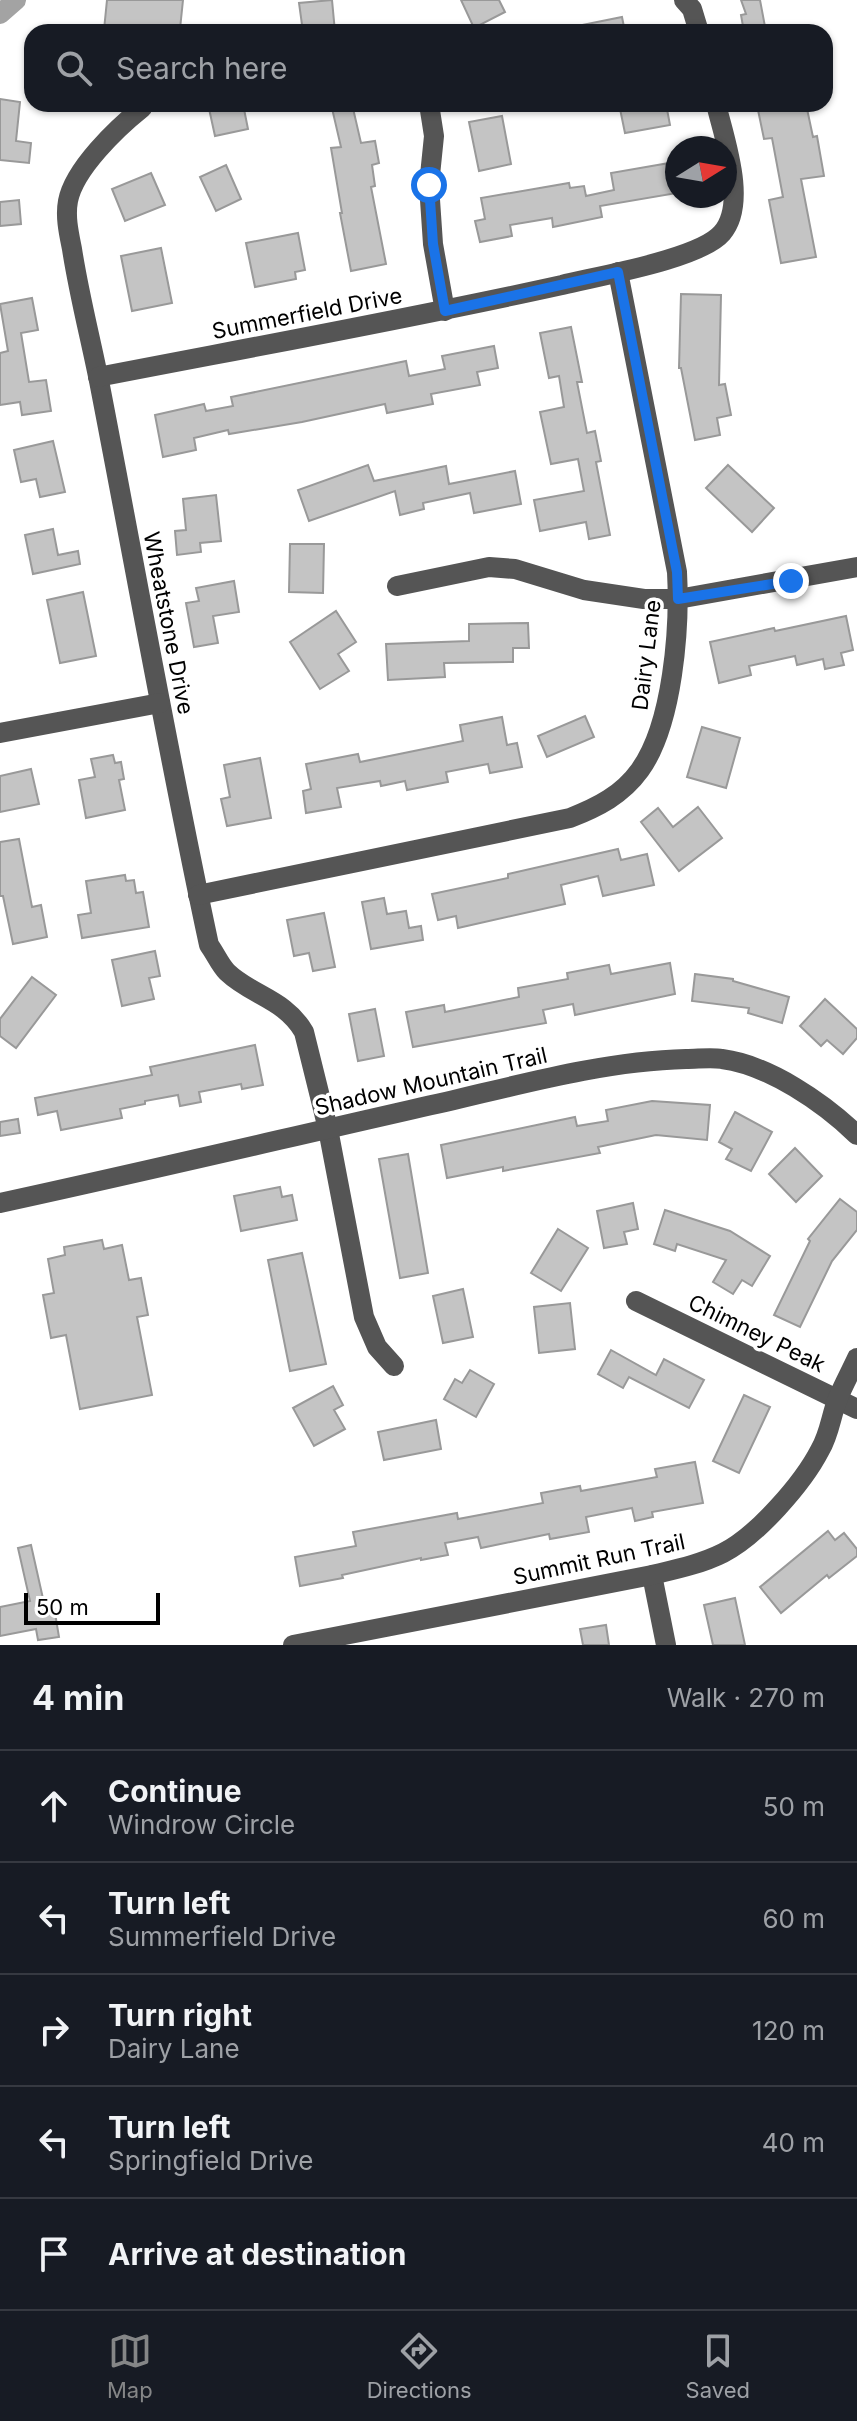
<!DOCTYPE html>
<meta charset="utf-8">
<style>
:root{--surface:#171b24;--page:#20242c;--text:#f1f3f6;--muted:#9ea1a6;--line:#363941;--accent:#858687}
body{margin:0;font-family:Inter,sans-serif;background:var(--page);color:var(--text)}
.compass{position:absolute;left:665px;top:136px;width:72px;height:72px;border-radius:50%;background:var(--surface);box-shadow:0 2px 6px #0004;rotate:79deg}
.scale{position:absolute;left:24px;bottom:20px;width:136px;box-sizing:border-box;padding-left:8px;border:4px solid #000;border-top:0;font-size:22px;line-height:28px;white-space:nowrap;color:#000;-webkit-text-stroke:6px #fff;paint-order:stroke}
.stop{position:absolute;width:24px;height:24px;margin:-18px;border:6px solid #1a73e8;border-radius:50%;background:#fff}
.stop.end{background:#1a73e8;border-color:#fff;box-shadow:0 2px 8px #0008}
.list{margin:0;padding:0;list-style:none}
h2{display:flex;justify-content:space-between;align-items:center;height:104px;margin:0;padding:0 32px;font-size:34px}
h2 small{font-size:26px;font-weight:400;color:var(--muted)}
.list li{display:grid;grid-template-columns:52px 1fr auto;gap:24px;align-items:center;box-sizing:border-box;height:112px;padding:0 32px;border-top:2px solid var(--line)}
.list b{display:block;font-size:30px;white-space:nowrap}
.list p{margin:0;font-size:26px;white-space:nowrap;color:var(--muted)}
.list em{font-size:26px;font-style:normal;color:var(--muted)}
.icon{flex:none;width:44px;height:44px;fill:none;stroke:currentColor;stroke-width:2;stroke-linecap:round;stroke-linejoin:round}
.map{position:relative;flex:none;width:857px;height:1645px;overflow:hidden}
.search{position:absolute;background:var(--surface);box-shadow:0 2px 6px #0004;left:24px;right:24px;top:24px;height:88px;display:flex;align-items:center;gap:20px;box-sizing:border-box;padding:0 28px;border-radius:24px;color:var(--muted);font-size:30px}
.sheet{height:664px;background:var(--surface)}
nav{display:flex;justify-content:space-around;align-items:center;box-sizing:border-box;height:112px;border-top:2px solid var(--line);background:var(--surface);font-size:22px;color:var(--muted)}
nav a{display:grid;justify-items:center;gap:4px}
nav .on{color:var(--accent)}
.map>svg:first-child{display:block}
</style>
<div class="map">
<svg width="857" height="1645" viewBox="0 0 857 1645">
<rect width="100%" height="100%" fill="#fff"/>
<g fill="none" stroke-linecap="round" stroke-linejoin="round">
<polyline stroke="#a3a3a3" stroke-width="20" points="0,14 16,0"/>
</g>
<g fill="#c4c4c4" stroke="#999" stroke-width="2">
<polygon points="107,0 183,0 180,29 168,28 168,32 104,30"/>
<polygon points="332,0 335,32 303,32 299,3"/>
<polygon points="461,0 499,0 505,12 474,28"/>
<polygon points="741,0 760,0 766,32 744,32 741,15 746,14"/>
<polygon points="622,17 625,32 583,32 582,25"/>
<polygon points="0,99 20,102 16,141 31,143 29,163 0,160"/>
<polygon points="208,104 243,104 248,129 215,136"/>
<polygon points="331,104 352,104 361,143 375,141 379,163 372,165 375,186 371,187 386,264 351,271 340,213 342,213 331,148 341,147"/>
<polygon points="619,104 666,104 670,125 625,133"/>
<polygon points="770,104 806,104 813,137 817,136 824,176 801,179 816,257 781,263 769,200 783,197 772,138 764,139 758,110 770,108"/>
<polygon points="502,116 511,164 479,171 469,122"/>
<polygon points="675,162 677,193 600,206 602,217 553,227 552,218 510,225 512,236 480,242 475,221 485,219 481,198 569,183 570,188 584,186 586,196 614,190 611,173"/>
<polygon points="226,165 241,199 216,211 200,177"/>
<polygon points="151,173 165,205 125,221 112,189"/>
<polygon points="19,200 21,224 0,226 0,202"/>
<polygon points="298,233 305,270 295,272 296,279 255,287 246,243"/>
<polygon points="161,248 172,303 132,311 121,256"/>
<polygon points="681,294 721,295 719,385 725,384 731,415 717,418 720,435 695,440 681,368 679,368"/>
<polygon points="32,298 38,330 21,333 29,382 46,380 51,411 22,415 20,402 0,405 0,353 8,351 0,304"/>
<polygon points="571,327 582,382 577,382 587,433 595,431 601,461 596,462 610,535 589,539 586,522 540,531 534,500 584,491 578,459 551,464 540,412 564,407 559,376 549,378 540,333"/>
<polygon points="494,346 498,368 477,372 480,385 431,394 433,404 387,413 385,404 302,422 229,434 228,430 194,438 196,450 163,457 155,415 204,404 206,411 233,406 231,397 406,361 409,376 445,369 442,356"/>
<polygon points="53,441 65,492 40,497 36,479 21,482 14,450"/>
<polygon points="368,465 374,481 446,466 449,484 515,471 521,504 474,513 470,493 423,503 424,509 400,515 395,491 309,521 298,490"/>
<polygon points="728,465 774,508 752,532 706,488"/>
<polygon points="216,495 221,541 200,543 201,552 177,555 175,531 186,530 183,499"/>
<polygon points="53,529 58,555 78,551 80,564 33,574 25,535"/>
<polygon points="290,544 324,544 323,593 289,592"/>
<polygon points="234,581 239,612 213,616 218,643 194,647 186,603 199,601 196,588"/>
<polygon points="83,592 96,656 60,663 47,600"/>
<polygon points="336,611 356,642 338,654 349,671 320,689 290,642"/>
<polygon points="846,616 853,650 841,653 844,665 825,669 823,659 797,665 795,656 749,666 751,675 719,683 710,642 774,628 775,631"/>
<polygon points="528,623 529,648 513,648 513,662 444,663 445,677 388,680 386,644 469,641 469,624"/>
<polygon points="585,716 594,737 547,757 538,736"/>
<polygon points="502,717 507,745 517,743 522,767 490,773 488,764 446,772 448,782 407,790 405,781 381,786 380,781 337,788 341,807 306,813 303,791 311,789 306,764 358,754 360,762 463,741 460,725"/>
<polygon points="702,727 740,738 726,788 687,777"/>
<polygon points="113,755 115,763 121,762 124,779 119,780 125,810 86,818 79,780 95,777 91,759"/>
<polygon points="260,758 271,818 227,826 221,799 230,797 224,765"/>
<polygon points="31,769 39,804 0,812 0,776"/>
<polygon points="698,807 722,838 679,871 641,822 658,808 673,827"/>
<polygon points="19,839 32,907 41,905 47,937 13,944 3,896 0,896 0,842"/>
<polygon points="618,849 621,860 647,854 654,885 603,896 598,876 561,885 565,904 458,928 456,916 438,920 432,894 508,878 508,874"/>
<polygon points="125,875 126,881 134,880 136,893 143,892 149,927 82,938 78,915 91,913 86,881"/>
<polygon points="384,898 387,914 406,911 409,928 421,926 423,940 371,949 362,902"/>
<polygon points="324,913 335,967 313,971 309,953 294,956 287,920"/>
<polygon points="155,951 160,976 149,978 154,999 122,1006 112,960"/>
<polygon points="670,963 675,994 575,1015 573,1004 543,1010 546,1023 413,1047 406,1012 444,1005 445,1012 519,997 518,988 568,979 567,973 609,965 611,974"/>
<polygon points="695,974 733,979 733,981 789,997 782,1023 748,1013 749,1008 692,1001"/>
<polygon points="32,977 56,995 16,1048 0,1036 0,1019"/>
<polygon points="825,999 857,1029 857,1038 843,1054 827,1040 821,1046 800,1026"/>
<polygon points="375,1009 384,1056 358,1061 349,1014"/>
<polygon points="255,1045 263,1085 242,1089 241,1084 199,1092 201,1102 180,1106 178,1095 145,1101 145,1104 120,1109 122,1118 61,1130 57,1111 38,1115 35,1098 152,1075 150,1067"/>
<polygon points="652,1101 710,1105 707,1140 656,1135 598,1147 600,1153 503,1171 503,1167 447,1178 441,1145 575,1117 577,1126 608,1121 606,1110"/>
<polygon points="735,1112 772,1132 751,1171 726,1159 732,1149 719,1142"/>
<polygon points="18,1119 20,1133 0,1136 0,1122"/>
<polygon points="795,1148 822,1176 796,1202 769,1174"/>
<polygon points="408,1154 428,1273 400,1278 379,1159"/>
<polygon points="280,1187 282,1197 292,1195 297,1220 241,1231 234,1196"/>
<polygon points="840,1199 857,1212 857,1230 832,1261 800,1327 774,1315 810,1241 808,1239"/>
<polygon points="633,1203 638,1229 624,1232 627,1244 604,1248 597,1211"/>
<polygon points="665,1210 730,1231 770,1256 752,1286 742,1280 733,1294 713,1282 726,1260 677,1244 675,1251 654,1244"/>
<polygon points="558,1229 588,1248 561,1291 531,1273"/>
<polygon points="102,1240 104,1249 122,1245 129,1280 141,1278 148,1315 137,1317 152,1395 80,1409 66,1335 51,1338 43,1295 54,1293 48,1259 65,1255 64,1247"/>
<polygon points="302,1253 326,1364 290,1371 268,1260"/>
<polygon points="463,1289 473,1337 443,1343 433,1296"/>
<polygon points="570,1303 575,1349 539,1353 534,1307"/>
<polygon points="611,1350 656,1375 664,1359 704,1380 689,1408 629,1377 623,1388 598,1374"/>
<polygon points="470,1370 494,1384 476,1417 444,1399 455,1379 462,1383"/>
<polygon points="333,1386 343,1405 334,1410 345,1429 314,1446 293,1408"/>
<polygon points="744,1395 770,1407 739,1473 713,1461"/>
<polygon points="436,1420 441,1449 384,1460 378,1432"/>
<polygon points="695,1462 703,1503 652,1512 653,1517 635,1521 632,1508 586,1517 589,1532 550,1539 549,1534 481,1548 478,1537 445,1543 448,1555 421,1560 421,1558 342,1575 343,1578 300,1586 295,1557 356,1546 353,1532 457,1513 458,1519 543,1503 541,1493 580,1486 581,1491 657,1477 655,1469"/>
<polygon points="828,1531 835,1540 844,1533 857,1549 857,1556 829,1578 827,1575 781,1613 760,1587"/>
<polygon points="31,1545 44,1603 53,1601 59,1637 38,1640 36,1629 0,1636 0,1607 30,1601 18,1548"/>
<polygon points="735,1598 745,1645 713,1645 704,1605"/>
<polygon points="606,1625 609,1645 583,1645 580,1629"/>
</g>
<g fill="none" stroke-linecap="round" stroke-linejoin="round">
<g stroke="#555" stroke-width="20">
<polyline points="684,0 692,9 699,32"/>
<polyline points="429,104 434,136 429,185 433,244 445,311"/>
<path d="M142,108C117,128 74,169 68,201C65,217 69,234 72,249C79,295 91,340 100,386C136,572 169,759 209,945C215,953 220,965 227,972C252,996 285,999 304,1032L328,1129L364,1317L377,1347L394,1366"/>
<path d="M98,377C253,347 408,319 562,285C598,276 700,259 722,233C748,203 724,138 716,104"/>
<polyline points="397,586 489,567 515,569 584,590 644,599 678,599 857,567"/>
<polyline points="0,733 160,703"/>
<path d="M198,895L570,818C598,807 622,795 640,770C673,724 680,628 677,572L618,272"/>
<path d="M0,1203C152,1170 303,1134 454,1100C530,1082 608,1061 686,1059C698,1059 711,1057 722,1059C769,1065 824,1103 857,1135"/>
<polyline points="636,1301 857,1409"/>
<polyline points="652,1575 666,1645"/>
<path d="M293,1645L652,1575C677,1569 701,1564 723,1553C757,1536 803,1483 820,1450C830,1433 831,1415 838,1398C844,1384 851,1371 857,1358"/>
</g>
</g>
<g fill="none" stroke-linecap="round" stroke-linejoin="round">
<polyline stroke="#1a73e8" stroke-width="10" points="429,185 433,244 445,311 618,272 677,572 678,599 791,581"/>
</g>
<g text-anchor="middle" stroke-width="7" stroke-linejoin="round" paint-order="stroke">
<g font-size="22" fill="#000" stroke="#fff">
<text transform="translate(307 313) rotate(-11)" y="8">Summerfield Drive</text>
<text transform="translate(169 623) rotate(79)" y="8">Wheatstone Drive</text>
<text transform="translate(646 655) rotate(-83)" y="8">Dairy Lane</text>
<text transform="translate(431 1081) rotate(-13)" y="8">Shadow Mountain Trail</text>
<text transform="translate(757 1333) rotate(26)" y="8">Chimney Peak</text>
<text transform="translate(599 1559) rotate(-12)" y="8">Summit Run Trail</text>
</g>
</g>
</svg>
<svg class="compass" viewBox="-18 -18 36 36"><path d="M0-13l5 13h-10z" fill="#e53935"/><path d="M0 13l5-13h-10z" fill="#9ea1a6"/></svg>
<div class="scale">50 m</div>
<div class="stop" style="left:429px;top:185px"></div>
<div class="stop end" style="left:791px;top:581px"></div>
<div class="search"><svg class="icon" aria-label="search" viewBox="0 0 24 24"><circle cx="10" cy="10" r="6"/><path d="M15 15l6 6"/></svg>Search here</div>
</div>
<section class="sheet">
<h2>4 min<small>Walk · 270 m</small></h2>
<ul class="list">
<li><svg class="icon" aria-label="ahead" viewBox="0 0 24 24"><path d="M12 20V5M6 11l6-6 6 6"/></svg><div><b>Continue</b><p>Windrow Circle</p></div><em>50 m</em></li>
<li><svg class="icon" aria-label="left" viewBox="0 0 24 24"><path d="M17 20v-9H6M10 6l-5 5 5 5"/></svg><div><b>Turn left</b><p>Summerfield Drive</p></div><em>60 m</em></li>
<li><svg class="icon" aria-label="right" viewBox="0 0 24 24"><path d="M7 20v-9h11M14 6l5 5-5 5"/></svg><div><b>Turn right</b><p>Dairy Lane</p></div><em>120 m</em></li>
<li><svg class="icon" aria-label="left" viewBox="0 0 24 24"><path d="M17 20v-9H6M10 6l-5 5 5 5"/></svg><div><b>Turn left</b><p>Springfield Drive</p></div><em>40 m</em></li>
<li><svg class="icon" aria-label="arrive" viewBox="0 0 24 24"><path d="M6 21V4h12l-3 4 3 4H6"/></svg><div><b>Arrive at destination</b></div></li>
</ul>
</section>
<nav>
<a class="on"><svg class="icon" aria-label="map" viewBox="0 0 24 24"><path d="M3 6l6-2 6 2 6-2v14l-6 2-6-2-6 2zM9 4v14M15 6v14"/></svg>Map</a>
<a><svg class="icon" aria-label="directions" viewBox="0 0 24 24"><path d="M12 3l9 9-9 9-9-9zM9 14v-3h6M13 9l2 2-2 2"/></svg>Directions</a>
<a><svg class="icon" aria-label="saved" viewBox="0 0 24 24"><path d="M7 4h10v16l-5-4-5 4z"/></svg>Saved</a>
</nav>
